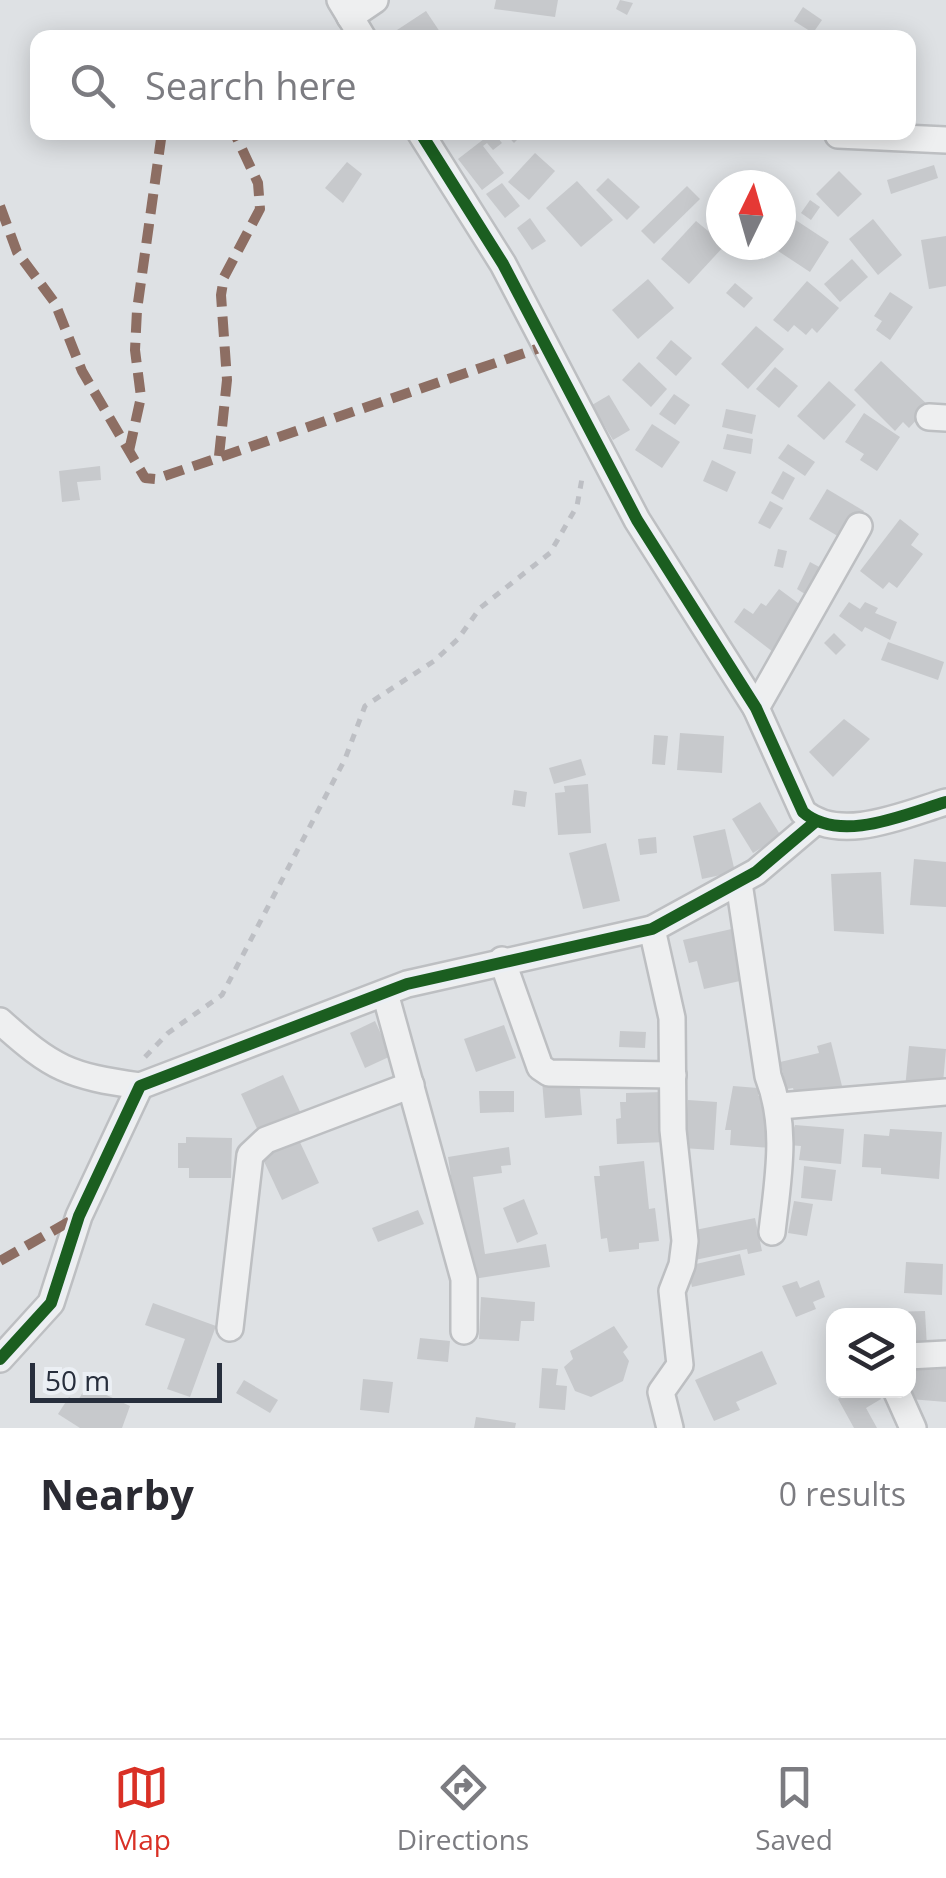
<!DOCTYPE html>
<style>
:root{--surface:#fff;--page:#f2f2f3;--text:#2b2b33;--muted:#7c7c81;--line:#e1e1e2;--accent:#d93025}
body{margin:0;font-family:"Open Sans",sans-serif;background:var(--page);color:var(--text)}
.controls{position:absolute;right:30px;bottom:30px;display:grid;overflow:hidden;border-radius:20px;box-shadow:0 5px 25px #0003}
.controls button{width:90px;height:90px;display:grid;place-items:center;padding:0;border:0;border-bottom:2px solid var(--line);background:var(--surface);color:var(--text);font:50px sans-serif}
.compass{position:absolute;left:706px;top:170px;width:90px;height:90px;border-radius:50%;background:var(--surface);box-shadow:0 5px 25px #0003;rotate:5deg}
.scale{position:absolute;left:30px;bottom:25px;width:192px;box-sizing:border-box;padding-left:10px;border:5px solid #272e3c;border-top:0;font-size:28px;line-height:35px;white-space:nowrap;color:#272e3c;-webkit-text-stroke:8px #ebeff4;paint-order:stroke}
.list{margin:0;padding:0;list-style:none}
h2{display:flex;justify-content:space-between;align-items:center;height:130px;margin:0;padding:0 40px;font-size:42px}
h2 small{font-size:32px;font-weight:400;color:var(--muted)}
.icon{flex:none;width:55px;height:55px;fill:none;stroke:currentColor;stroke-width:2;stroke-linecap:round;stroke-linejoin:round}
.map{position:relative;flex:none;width:946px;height:1428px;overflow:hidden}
.search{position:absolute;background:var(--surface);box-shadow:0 5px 25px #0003;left:30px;right:30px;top:30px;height:110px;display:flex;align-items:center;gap:25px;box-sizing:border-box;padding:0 35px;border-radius:20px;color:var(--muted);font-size:38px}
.sheet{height:310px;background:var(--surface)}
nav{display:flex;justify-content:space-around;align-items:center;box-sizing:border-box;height:140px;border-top:2px solid var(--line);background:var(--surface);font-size:28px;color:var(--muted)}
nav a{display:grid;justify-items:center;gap:5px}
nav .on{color:var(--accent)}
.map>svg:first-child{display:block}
</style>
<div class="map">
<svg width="946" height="1428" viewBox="0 0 946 1428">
<rect width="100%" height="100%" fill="#dee1e4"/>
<g fill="#c7c9cc">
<polygon points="496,0 558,0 555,17 494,9"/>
<polygon points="620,0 633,3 627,15 616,9"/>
<polygon points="803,7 822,20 813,33 794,21"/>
<polygon points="426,11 444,38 402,38 397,30"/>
<polygon points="493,132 502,143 493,150 487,143 483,146 504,173 482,190 458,159"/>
<polygon points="504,132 525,132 514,143"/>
<polygon points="535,153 555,171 529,200 508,182"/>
<polygon points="347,162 362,174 343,203 325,188"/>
<polygon points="934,165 938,178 891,194 887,180"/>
<polygon points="839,171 862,194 838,217 816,194"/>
<polygon points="608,178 640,207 627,220 596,190"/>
<polygon points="577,181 613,220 581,247 546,208"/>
<polygon points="502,183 520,206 505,218 486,194"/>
<polygon points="687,186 700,199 654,244 641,231"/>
<polygon points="810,200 820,207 811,220 801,213"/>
<polygon points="791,217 829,242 810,272 769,245 781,245 781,232"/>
<polygon points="530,218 546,241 532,250 517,228"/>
<polygon points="873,219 902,255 878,275 849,239"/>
<polygon points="696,221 725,245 689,284 661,259"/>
<polygon points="946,236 946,286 929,289 921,240"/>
<polygon points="852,259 868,277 840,302 824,284"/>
<polygon points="648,279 674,308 638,339 612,310"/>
<polygon points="807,281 839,308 817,333 812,328 806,335 794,325 788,332 773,320"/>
<polygon points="735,283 753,298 744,308 726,293"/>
<polygon points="890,292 913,307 890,340 876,330 882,321 874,316"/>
<polygon points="756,326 784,349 748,389 721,364"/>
<polygon points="671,340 692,358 676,376 656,358"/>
<polygon points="881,361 929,406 909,428 903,422 895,431 854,390"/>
<polygon points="639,362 667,389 651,407 622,380"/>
<polygon points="775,367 798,386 779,408 756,389"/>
<polygon points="829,381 856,405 824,440 797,416"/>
<polygon points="674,394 690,405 675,425 659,414"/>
<polygon points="609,395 630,430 613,440 592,405"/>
<polygon points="726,409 756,415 752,434 722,427"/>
<polygon points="864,413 900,437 877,471 860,460 864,454 845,442"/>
<polygon points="652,424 680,442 662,468 635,450"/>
<polygon points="727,434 753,439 751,454 723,449"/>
<polygon points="788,444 815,462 805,476 778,458"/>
<polygon points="712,460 736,472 727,492 703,481"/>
<polygon points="100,466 101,480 77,482 80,500 62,502 59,471"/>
<polygon points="783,471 795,478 783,500 771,493"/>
<polygon points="827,489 864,511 846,541 809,519"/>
<polygon points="770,501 783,508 770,529 758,523"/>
<polygon points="900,519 919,534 911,545 923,554 897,588 889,582 883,589 860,571"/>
<polygon points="778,549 787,551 783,568 774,566"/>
<polygon points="810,562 823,569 808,596 797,589"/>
<polygon points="779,589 806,609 773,652 734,622 744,608 753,614 761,603 766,606"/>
<polygon points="849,602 860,609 865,602 878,608 875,613 897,622 890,640 865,627 862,632 839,616"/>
<polygon points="834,633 846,645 836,655 824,643"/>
<polygon points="888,642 944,662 938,680 881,660"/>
<polygon points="844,719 870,739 833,777 809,752"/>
<polygon points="680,733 724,736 722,773 677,770"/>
<polygon points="654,735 668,736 665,765 652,764"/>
<polygon points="581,759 586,775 554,784 549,768"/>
<polygon points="588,784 591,833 558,835 555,793 565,792 564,786"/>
<polygon points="514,790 527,792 525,807 512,805"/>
<polygon points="760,802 781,836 753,853 732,819"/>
<polygon points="725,829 735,872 702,879 693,836"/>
<polygon points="656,837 657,853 640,855 638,839"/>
<polygon points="606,843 620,901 583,909 569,853"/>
<polygon points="914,859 946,862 946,907 910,905"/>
<polygon points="881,872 884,934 834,931 831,874"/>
<polygon points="736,928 749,979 704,989 697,961 689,963 683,940"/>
<polygon points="375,1021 391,1056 365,1068 350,1033"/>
<polygon points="504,1025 516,1058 476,1072 464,1039"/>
<polygon points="620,1031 646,1032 645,1048 619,1047"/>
<polygon points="831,1042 842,1086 796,1098 793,1088 787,1089 780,1062 819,1053 817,1046"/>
<polygon points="909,1046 946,1049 943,1083 905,1089"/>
<polygon points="283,1075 302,1116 260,1135 241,1094"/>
<polygon points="579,1077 582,1115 545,1118 542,1080"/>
<polygon points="733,1086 758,1088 758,1096 771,1097 771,1148 730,1145 731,1130 725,1130"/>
<polygon points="479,1091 514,1091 514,1112 480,1113"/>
<polygon points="664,1092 666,1142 617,1144 616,1119 621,1118 620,1102 626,1102 626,1093"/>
<polygon points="688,1100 717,1102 714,1150 682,1148 678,1115 687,1115"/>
<polygon points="795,1125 844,1129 841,1164 799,1160 801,1146 788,1145"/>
<polygon points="890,1129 942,1132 939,1179 881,1174 881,1168 862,1167 864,1134 889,1136"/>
<polygon points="186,1137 232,1138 231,1178 189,1178 189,1168 178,1168 178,1143 186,1143"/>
<polygon points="298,1138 319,1183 282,1200 261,1155"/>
<polygon points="509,1147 511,1165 501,1166 502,1173 473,1177 485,1254 546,1244 550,1267 467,1280 448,1157"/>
<polygon points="644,1161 649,1209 655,1208 659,1241 639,1243 639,1249 609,1252 607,1238 601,1239 594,1176 600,1176 599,1166"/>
<polygon points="804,1166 836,1170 832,1201 801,1198"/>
<polygon points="524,1199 538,1234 517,1243 503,1208"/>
<polygon points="794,1201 813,1204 807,1236 788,1233"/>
<polygon points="418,1210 424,1224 378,1242 372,1228"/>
<polygon points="755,1218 762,1251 748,1254 747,1249 695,1260 690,1231"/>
<polygon points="740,1254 745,1275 692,1287 687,1266"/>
<polygon points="906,1262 943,1264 942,1295 904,1293"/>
<polygon points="819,1280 825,1297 813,1302 816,1309 796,1317 782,1286 797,1281 800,1288"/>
<polygon points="481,1297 535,1302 534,1321 521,1321 519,1341 479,1339"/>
<polygon points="153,1303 216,1326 190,1397 167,1389 185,1339 145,1325"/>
<polygon points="925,1311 927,1347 908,1347 908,1316 889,1312"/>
<polygon points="614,1326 628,1347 623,1352 629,1361 623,1381 591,1397 575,1391 564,1367 573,1359 570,1351"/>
<polygon points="420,1338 450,1341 448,1362 417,1359"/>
<polygon points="762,1351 777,1384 736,1402 740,1410 714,1421 695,1380"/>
<polygon points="911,1367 946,1369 946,1402 910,1399"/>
<polygon points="542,1368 558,1369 556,1385 567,1386 565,1410 539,1408"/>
<polygon points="91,1379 103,1387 100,1392 130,1406 122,1428 80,1428 58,1414 69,1397 77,1402"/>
<polygon points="363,1379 393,1382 389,1413 360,1410"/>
<polygon points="244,1380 278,1400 270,1413 236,1393"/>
<polygon points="854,1390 876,1390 881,1399 866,1408 877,1428 854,1428 838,1399"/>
<polygon points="476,1417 516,1423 515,1428 474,1428"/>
</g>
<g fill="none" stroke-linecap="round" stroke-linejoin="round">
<g stroke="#bdbfc2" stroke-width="30">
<g id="street">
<polyline points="340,0 363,38"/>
<polyline points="350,17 375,0"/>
<path d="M420,132L503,264L637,520L756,708L803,812C840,844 906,814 946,802"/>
<polyline points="838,135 946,140"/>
<polyline points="929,417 946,418"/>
<polyline points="756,708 859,526"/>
<path d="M739,883L768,1076C788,1128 778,1178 772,1232"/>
<polyline points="652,929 672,1018 673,1130 685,1241 682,1265 672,1291 680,1365 661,1392 670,1428"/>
<polyline points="502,960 540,1067 549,1073 673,1075"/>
<polyline points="385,993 464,1279 464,1331"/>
<path d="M0,1021C53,1069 69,1076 140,1086"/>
<polyline points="780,1106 946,1092"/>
<polyline points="230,1328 250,1155 266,1140 411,1085"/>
<polyline points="908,1356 946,1354"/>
<polyline points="0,1359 51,1303 79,1216 140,1086 407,984 652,929 756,872 815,822"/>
<polyline points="896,1390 913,1428"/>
</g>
</g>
<polyline stroke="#bdbfc4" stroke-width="5" stroke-dasharray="8 8" stroke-linecap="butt" points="145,1057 168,1033 222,995 345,759 365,706 434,661 458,639 480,608 550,553 577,506 583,473"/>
<use href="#street" stroke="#eeeff0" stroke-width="25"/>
<g stroke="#8d6e63" stroke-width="10" stroke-dasharray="20 10" stroke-linecap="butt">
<polyline points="0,206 17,252 55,303 82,371 145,478 156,479 545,346"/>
<polyline points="129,451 141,397 135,350 137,310 162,132"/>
<polyline points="219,456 227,380 221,295 224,277 260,209 258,183 234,132"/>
<polyline points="0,1261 79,1216"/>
</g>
<g stroke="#ebeff4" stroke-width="19">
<g id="cycleway">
<path d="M420,132L503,264L637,520L756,708L803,812C840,844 906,814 946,802"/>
<polyline points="0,1359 51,1303 79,1216 140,1086 407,984 652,929 756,872 815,822"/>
</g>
</g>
<use href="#cycleway" stroke="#1b5e20" stroke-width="12"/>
</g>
</svg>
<div class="controls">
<button><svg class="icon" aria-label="layers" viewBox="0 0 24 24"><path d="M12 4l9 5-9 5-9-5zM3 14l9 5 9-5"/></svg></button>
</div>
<svg class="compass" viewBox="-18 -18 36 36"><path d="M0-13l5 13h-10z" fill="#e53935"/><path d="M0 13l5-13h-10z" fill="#7c7c81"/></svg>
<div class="scale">50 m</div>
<div class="search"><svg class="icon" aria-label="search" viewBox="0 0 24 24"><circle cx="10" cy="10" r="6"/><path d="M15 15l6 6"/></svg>Search here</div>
</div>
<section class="sheet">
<h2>Nearby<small>0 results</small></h2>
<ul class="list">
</ul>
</section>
<nav>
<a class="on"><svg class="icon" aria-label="map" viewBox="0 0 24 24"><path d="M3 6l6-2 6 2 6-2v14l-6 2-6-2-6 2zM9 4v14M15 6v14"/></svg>Map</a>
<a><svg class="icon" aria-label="directions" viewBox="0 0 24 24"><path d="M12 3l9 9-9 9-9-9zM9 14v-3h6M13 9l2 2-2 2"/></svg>Directions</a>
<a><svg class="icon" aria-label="saved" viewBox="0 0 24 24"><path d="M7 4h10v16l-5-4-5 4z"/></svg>Saved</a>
</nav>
